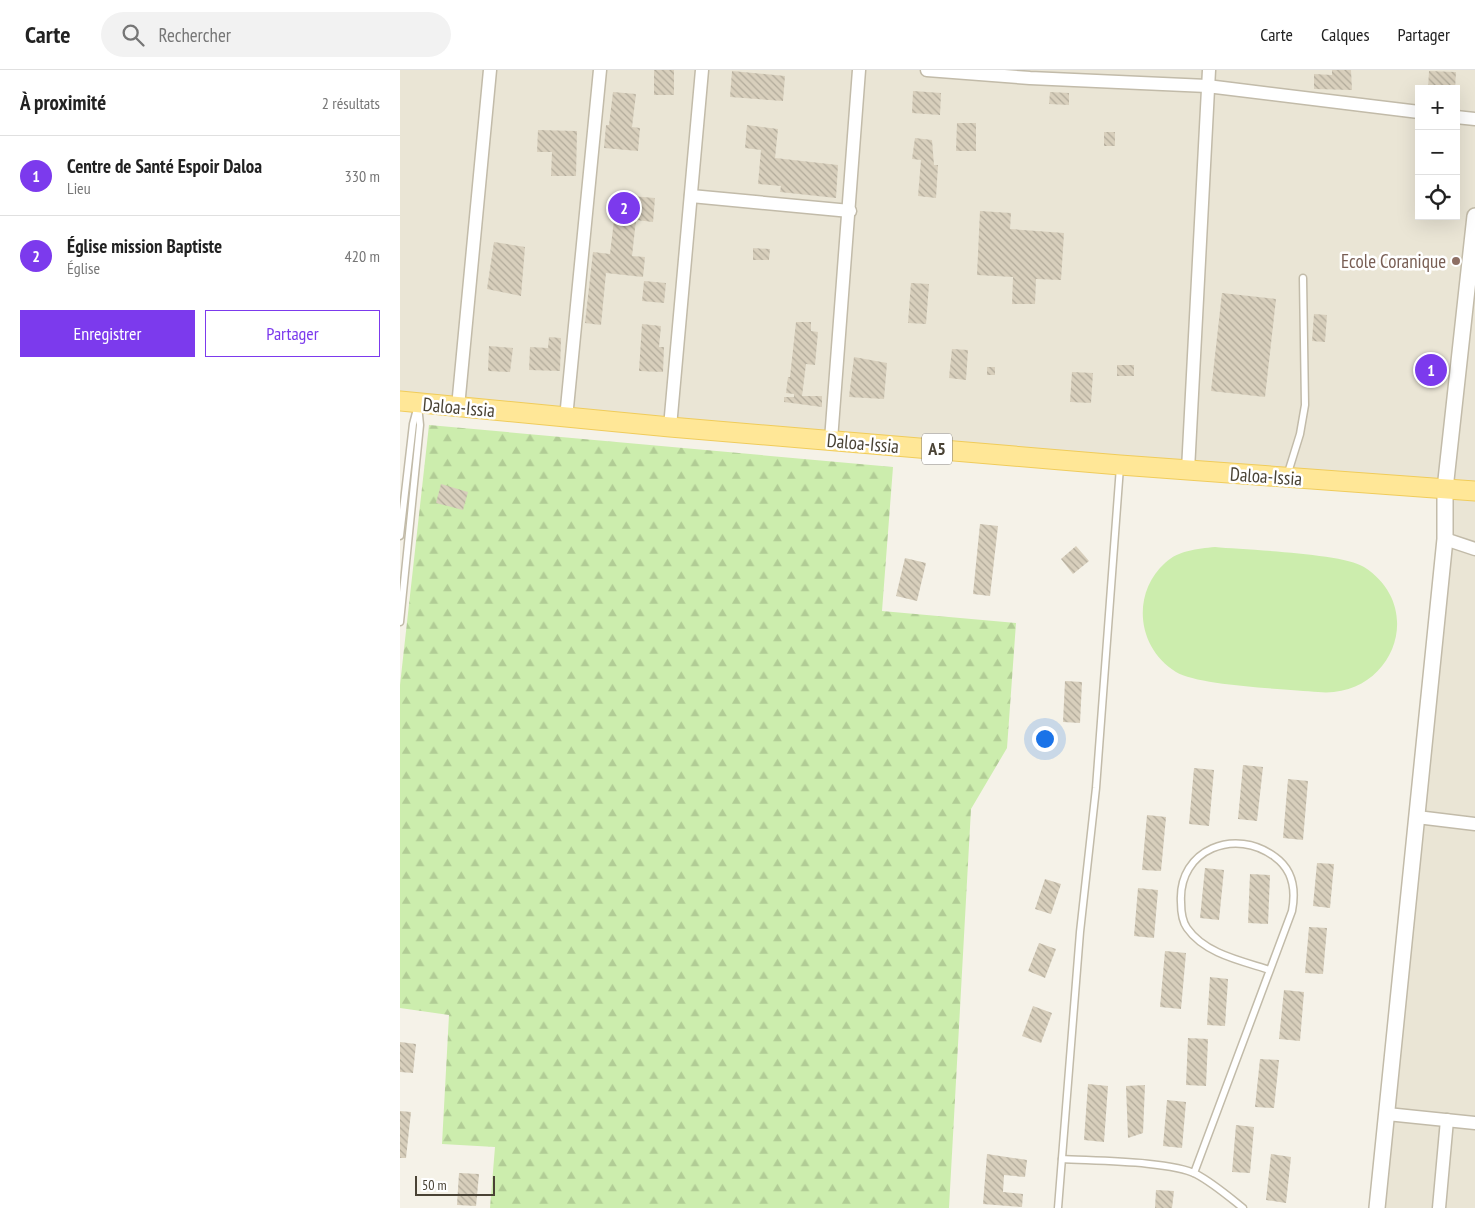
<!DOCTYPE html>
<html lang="fr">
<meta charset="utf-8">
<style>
:root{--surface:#fff;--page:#f2f2f2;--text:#222;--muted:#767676;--line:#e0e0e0;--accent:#7c3aed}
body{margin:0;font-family:"PT Sans Narrow",sans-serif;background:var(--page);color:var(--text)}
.controls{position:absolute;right:15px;top:15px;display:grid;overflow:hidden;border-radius:0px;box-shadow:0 5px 20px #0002}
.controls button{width:45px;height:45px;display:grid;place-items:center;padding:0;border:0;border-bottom:1px solid var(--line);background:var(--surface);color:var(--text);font:25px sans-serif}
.scale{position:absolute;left:15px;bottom:12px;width:80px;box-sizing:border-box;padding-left:5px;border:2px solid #4a4335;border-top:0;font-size:14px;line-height:18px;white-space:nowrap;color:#4a4335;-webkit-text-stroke:4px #fff;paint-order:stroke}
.you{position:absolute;left:644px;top:668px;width:18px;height:18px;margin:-12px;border:4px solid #fff;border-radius:50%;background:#1a73e8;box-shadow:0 0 0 8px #1a73e833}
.badge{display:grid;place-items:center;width:32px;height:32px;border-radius:50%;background:var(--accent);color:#fff;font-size:16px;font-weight:700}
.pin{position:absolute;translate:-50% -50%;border:2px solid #fff;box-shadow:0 1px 5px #0006}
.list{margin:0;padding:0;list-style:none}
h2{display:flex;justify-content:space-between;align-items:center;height:65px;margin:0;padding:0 20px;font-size:21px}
h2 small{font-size:16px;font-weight:400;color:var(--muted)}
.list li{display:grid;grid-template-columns:32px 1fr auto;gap:15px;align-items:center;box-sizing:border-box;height:80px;padding:0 20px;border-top:1px solid var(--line)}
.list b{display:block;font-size:19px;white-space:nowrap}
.list p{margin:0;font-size:16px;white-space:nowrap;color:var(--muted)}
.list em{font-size:16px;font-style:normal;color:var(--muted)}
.actions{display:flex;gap:10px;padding:15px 20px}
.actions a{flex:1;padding:11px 0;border:1px solid var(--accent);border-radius:0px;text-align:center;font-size:18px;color:var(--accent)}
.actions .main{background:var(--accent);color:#fff}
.icon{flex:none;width:28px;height:28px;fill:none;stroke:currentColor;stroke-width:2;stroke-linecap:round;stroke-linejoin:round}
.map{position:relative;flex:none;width:1075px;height:1138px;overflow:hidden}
header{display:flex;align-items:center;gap:30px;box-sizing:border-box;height:70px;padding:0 25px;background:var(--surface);border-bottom:1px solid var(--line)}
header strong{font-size:24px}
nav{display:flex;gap:28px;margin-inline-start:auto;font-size:18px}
.search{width:350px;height:45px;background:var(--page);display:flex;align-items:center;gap:12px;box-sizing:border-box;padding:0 18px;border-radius:28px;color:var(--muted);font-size:19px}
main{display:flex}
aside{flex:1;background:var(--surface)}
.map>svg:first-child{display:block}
</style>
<header>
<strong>Carte</strong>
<div class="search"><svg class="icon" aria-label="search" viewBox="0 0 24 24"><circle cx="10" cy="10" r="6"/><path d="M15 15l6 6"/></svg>Rechercher</div>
<nav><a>Carte</a><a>Calques</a><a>Partager</a></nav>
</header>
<main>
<aside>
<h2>À proximité<small>2 résultats</small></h2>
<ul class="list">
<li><span class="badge">1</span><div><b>Centre de Santé Espoir Daloa</b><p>Lieu</p></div><em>330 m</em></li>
<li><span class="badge">2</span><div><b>Église mission Baptiste</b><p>Église</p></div><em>420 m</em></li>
</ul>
<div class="actions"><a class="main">Enregistrer</a><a>Partager</a></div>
</aside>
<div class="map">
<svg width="1075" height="1138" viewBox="0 0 1075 1138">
<defs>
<pattern id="forest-firs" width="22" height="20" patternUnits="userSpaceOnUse" patternTransform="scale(1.25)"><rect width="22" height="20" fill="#ccedad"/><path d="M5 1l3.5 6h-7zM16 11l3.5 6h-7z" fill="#b1cc95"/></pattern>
<pattern id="building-back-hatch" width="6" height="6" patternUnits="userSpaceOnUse" patternTransform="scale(1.25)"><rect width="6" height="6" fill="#d8cfbc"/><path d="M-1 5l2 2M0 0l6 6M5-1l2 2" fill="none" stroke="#b1aa9a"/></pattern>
</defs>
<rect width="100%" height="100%" fill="#f5f2e8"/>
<path fill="#eae5d5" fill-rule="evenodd" d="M0,0H1075V1138H978L1045,419L0,330ZM1019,19H1056V146H1019Z"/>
<polygon fill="url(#forest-firs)" points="29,355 493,397 482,541 616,553 607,678 571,739 549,1138 90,1138 95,1077 42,1074 49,945 0,938 0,615"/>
<path fill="#ccedad" d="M815,477C846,480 942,483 964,497C1028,538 992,629 918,622C887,619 799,616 776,602C737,578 731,524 765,493C779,480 797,479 815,477Z"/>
<g fill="url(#building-back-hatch)">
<rect x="254" y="0" width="20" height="25"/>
<polygon points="932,0 951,0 952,20 914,19 914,4 932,5"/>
<polygon points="332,1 385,6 383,31 330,27"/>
<polygon points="1029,1 1056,2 1055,19 1028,19"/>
<polygon points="513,21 541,23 540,45 512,43"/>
<polygon points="213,22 236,24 232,57 240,58 238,81 204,78 206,55 209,55"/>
<polygon points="650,22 669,23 669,35 649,34"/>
<polygon points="557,53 576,53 576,81 556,81"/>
<polygon points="347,55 378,59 375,88 438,95 436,128 380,122 381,116 358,114 361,80 345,78"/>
<polygon points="138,60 177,61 176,106 151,106 152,82 137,82"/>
<rect x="704" y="62" width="11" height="14"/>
<polygon points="515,68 532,70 534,95 538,95 536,128 518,126 521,90 512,89"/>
<polygon points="219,125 255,128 253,152 236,150 232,186 245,187 243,207 206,203 201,255 185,253 193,182 210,184 214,150 217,151"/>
<polygon points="580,141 611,143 610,159 664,163 661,210 636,209 635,234 612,234 613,207 577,205"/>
<polygon points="94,172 125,177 121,226 87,219"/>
<polygon points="353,178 370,179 369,190 353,190"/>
<polygon points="244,211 266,213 264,233 242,231"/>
<polygon points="511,213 529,214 526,254 508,253"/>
<polygon points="822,223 876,229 865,327 811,321"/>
<polygon points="914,244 927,245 925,272 912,271"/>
<polygon points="396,252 411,252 411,261 418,262 415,295 406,294 402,326 422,326 422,337 384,332 384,327 394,327 394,324 386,323 388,307 390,307"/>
<polygon points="242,254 261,256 259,277 264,277 263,302 239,301"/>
<polygon points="149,267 161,268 160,301 129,300 130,277 148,278"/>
<polygon points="89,276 113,278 110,302 88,301"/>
<polygon points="552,279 568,280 566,310 549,308"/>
<polygon points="454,287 487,293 484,329 449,327"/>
<rect x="1023" y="292" width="15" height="16"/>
<rect x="717" y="295" width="17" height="11"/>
<rect x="587" y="297" width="8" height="8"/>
<polygon points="672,302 693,303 691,333 670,332"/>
<polygon points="41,414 68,422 63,440 36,433"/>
<polygon points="580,454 598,456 590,526 573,524"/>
<polygon points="676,476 689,491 673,504 661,489"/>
<polygon points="505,488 526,493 517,531 496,526"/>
<polygon points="665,611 682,612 680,653 663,652"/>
<polygon points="843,695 863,697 857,751 838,749"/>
<polygon points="794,698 814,700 809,756 789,754"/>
<polygon points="888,709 908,711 903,770 883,768"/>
<polygon points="747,745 766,747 761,801 742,800"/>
<polygon points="917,793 934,794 930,838 913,836"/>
<polygon points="805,798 824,800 819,850 800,848"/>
<polygon points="850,804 870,805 868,854 848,853"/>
<polygon points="645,809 661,814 651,844 635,839"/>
<polygon points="738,818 758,820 754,868 734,866"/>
<polygon points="909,857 927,858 923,904 905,903"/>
<polygon points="639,873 656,879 645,908 628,901"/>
<polygon points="765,881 786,883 781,939 760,937"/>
<polygon points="810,907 828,909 825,956 807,955"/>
<polygon points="884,920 904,922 900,971 879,969"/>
<polygon points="633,936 652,943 641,973 622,966"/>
<polygon points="788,968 808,969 806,1016 786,1015"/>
<polygon points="0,972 16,974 13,1003 0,1002"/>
<polygon points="860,989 879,990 874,1038 855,1037"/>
<polygon points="688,1014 708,1016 704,1072 684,1070"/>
<polygon points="745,1015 743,1063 728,1068 726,1016"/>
<polygon points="767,1030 786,1032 782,1078 763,1076"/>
<polygon points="0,1041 11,1042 6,1088 0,1088"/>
<polygon points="836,1055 854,1057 850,1103 832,1102"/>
<polygon points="587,1084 627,1090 625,1107 604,1105 603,1122 623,1124 622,1137 583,1134"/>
<polygon points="871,1084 891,1087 886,1133 866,1130"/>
<polygon points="59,1103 79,1104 76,1136 57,1135"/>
<polygon points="756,1120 774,1121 772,1138 755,1138"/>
</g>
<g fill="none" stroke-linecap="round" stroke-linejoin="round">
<g stroke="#c2bba9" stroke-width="9">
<g id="service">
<polyline points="887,406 900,364 905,335 903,208"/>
<polyline points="0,466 13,354 17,339"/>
<polyline points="0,552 20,355 18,335"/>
<path d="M662,1089C693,1091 771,1091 796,1104C813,1113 828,1126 843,1138"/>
<path d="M794,1103L892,841C896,820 893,800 875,787C836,757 778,779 781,832C781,839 782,851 787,858C805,884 842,891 870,900"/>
<polyline points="658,1138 680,862 696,718 720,397"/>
</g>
</g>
<g stroke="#c2bba9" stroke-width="15">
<g id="minor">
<polyline points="527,0 630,8 807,16 1019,42"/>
<polyline points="1056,47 1075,49"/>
<polyline points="291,126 450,141"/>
<polyline points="58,337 90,0"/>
<polyline points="166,348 200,0"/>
<polyline points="270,357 302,0"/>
<polyline points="431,370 459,0"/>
<polyline points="788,400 809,0"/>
<polyline points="1045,469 1075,479"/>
<polyline points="1017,747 1075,754"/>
<polyline points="987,1044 1075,1053"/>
<polyline points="1039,1138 1047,1050"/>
</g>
</g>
<g stroke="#c2bba9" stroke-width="18">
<polyline id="tertiary" points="977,1138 1045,469 1045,419 1075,146"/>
</g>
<g stroke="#f0cc5b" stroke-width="21">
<polyline id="primary" points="0,331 270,357 720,395 1075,421"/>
</g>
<use href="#service" stroke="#fff" stroke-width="6"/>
<use href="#minor" stroke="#fff" stroke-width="12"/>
<use href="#tertiary" stroke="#fff" stroke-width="15"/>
<use href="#primary" stroke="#ffe797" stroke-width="19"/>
</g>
<circle fill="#8d6e63" stroke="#fff" stroke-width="2" cx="1056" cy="191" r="5"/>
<g text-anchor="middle" stroke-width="5" stroke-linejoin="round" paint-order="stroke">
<rect fill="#fff" stroke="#807b72" stroke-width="1" x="522" y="363.5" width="30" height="31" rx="4"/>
<g font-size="18" font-weight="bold" fill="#4a4335">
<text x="537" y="385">A5</text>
</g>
<g font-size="19" fill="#785e54" stroke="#fff" text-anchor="end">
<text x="1046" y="198">Ecole Coranique</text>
</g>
<g font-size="19" fill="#4a4335" stroke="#fff">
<text transform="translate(59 337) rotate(5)" y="7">Daloa-Issia</text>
<text transform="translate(463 373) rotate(5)" y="7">Daloa-Issia</text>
<text transform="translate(866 406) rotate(4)" y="7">Daloa-Issia</text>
</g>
</g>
</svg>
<div class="controls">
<button>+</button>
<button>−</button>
<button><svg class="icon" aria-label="locate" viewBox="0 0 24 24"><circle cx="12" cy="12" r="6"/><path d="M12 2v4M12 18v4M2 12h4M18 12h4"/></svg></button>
</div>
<div class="scale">50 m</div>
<div class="you"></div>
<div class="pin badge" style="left:1031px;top:300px">1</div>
<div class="pin badge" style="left:224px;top:138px">2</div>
</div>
</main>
